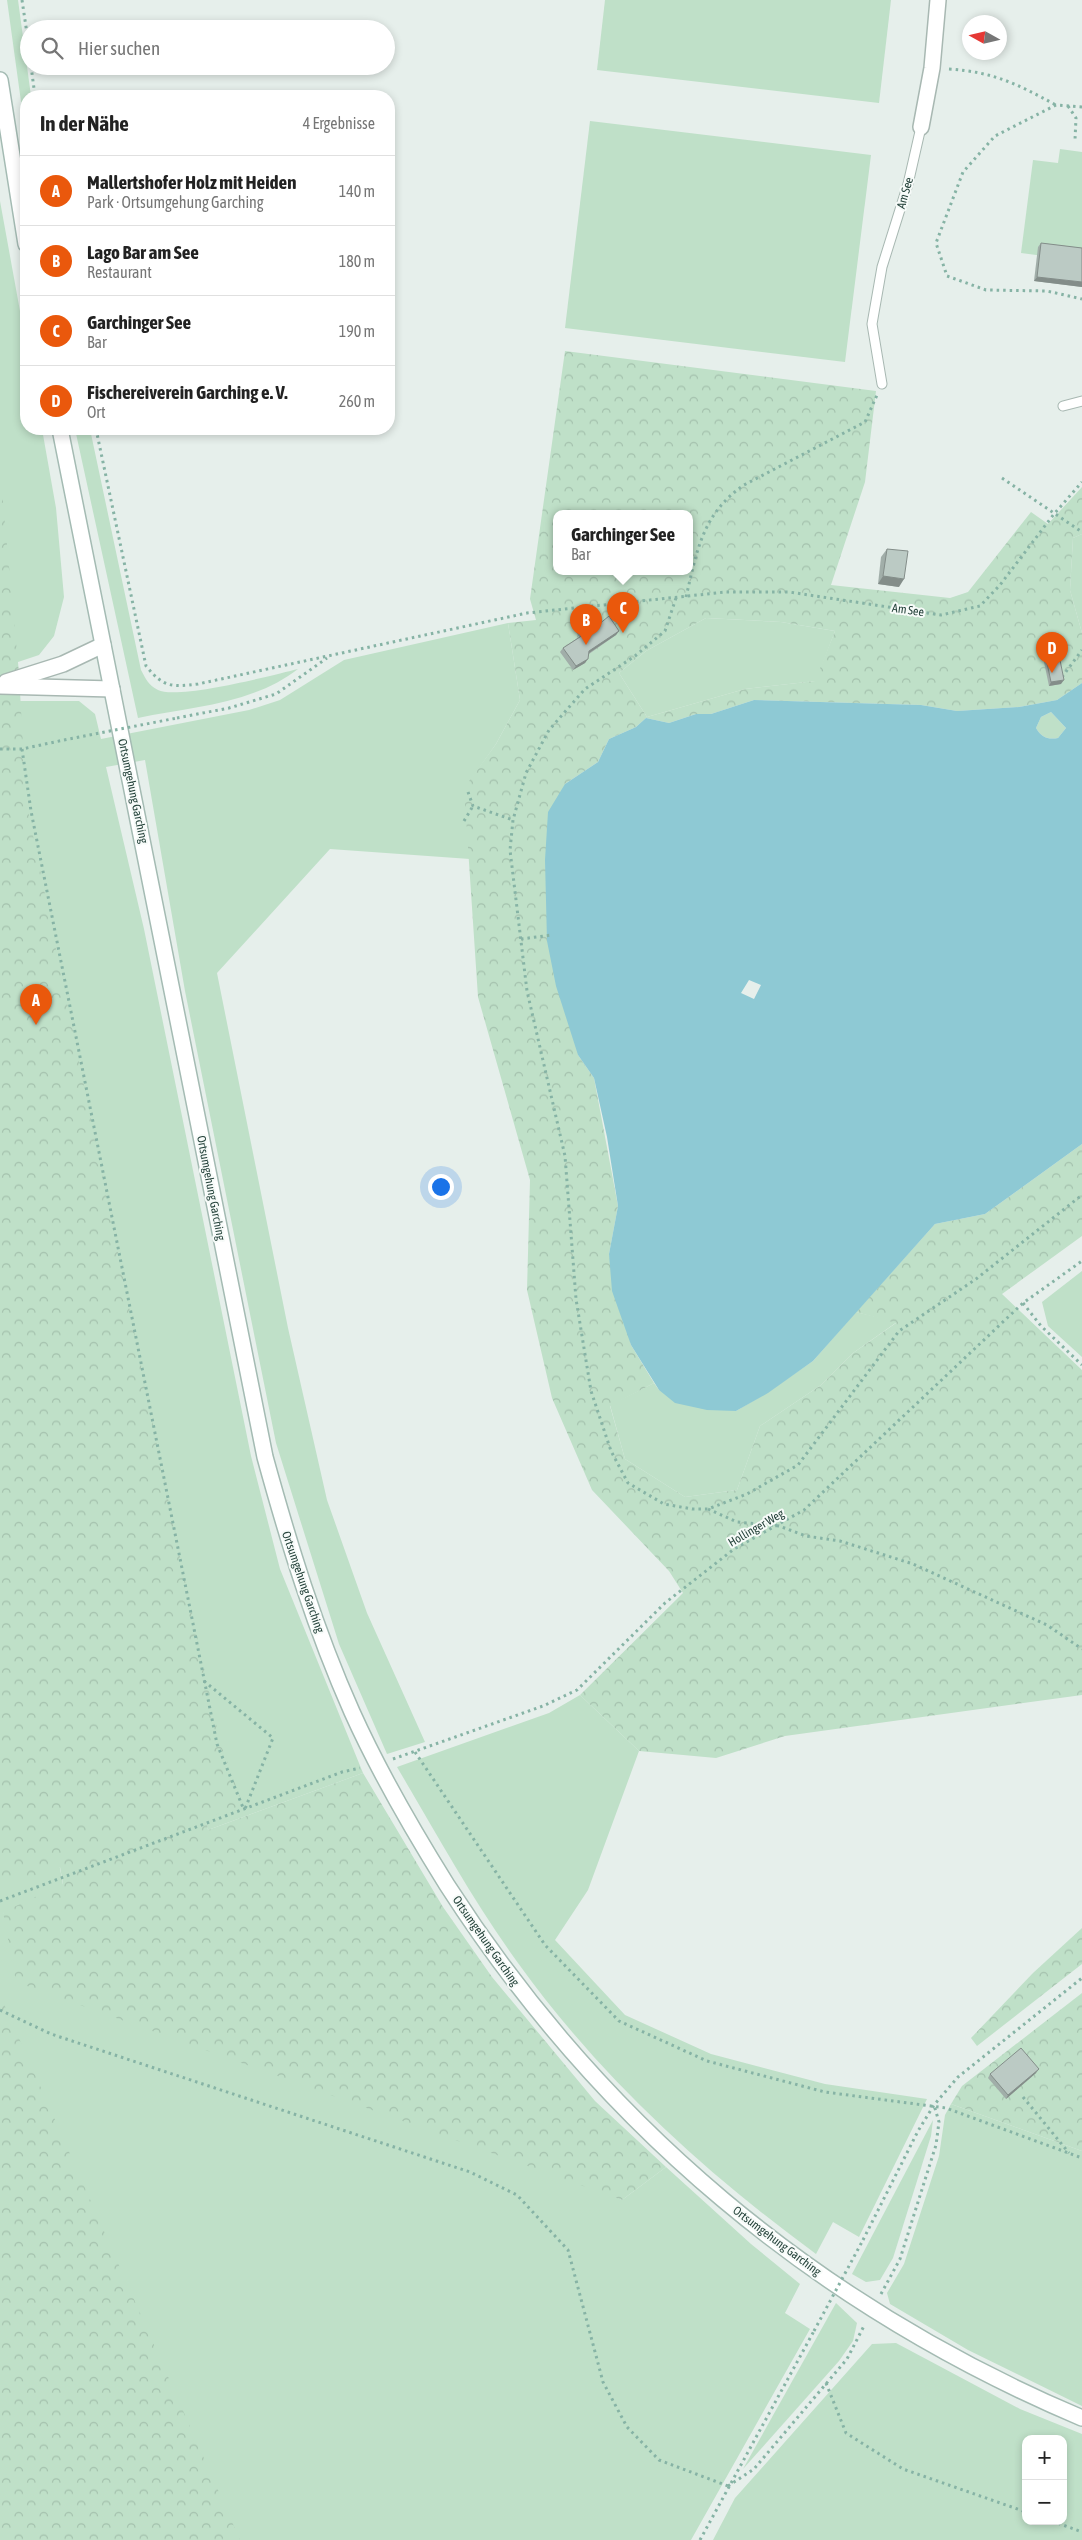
<!DOCTYPE html>
<html lang="de">
<meta charset="utf-8">
<style>
:root{--surface:#fff;--page:#f6f6f6;--text:#222;--muted:#767676;--line:#e0e0e0;--accent:#ea580c}
body{margin:0;font-family:"Asap Condensed",sans-serif;background:var(--page);color:var(--text)}
.controls{position:absolute;right:15px;bottom:15px;display:grid;overflow:hidden;border-radius:10px;box-shadow:0 2px 8px #0003}
.controls button{width:45px;height:45px;display:grid;place-items:center;padding:0;border:0;border-bottom:1px solid var(--line);background:var(--surface);color:var(--text);font:25px sans-serif}
.compass{position:absolute;left:962px;top:15px;width:45px;height:45px;border-radius:50%;background:var(--surface);box-shadow:0 2px 8px #0003;rotate:278deg}
.you{position:absolute;left:440px;top:1186px;width:18px;height:18px;margin:-12px;border:4px solid #fff;border-radius:50%;background:#1a73e8;box-shadow:0 0 0 8px #1a73e833}
.badge{display:grid;place-items:center;width:32px;height:32px;border-radius:50%;background:var(--accent);color:#fff;font-size:16px;font-weight:700}
.pin{position:absolute;translate:-50% -41px;filter:drop-shadow(0 1px 2px #0008)}
.pin::after{content:'';position:absolute;top:26px;width:18px;height:15px;background:inherit;clip-path:polygon(0 0,100% 0,50% 100%)}
.popup{position:absolute;left:553px;top:510px;width:140px;height:65px;box-sizing:border-box;display:grid;place-content:center;border-radius:10px;background:var(--surface);filter:drop-shadow(0 1px 4px #0005);font-size:16px;white-space:nowrap;color:var(--muted)}
.popup b{font-size:19px;color:var(--text)}
.popup::after{content:'';position:absolute;left:50%;top:100%;margin-left:-10px;border:10px solid transparent;border-top-color:var(--surface)}
.list{margin:0;padding:0;list-style:none}
h2{display:flex;justify-content:space-between;align-items:center;height:65px;margin:0;padding:0 20px;font-size:21px}
h2 small{font-size:16px;font-weight:400;color:var(--muted)}
.list li{display:grid;grid-template-columns:32px 1fr auto;gap:15px;align-items:center;box-sizing:border-box;height:70px;padding:0 20px;border-top:1px solid var(--line)}
.list b{display:block;font-size:19px;white-space:nowrap}
.list p{margin:0;font-size:16px;white-space:nowrap;color:var(--muted)}
.list em{font-size:16px;font-style:normal;color:var(--muted)}
.icon{flex:none;width:28px;height:28px;fill:none;stroke:currentColor;stroke-width:2;stroke-linecap:round;stroke-linejoin:round}
.map{position:relative;flex:none;width:1082px;height:2540px;overflow:hidden}
.search{position:absolute;background:var(--surface);box-shadow:0 2px 8px #0003;left:20px;top:20px;width:375px;height:55px;display:flex;align-items:center;gap:12px;box-sizing:border-box;padding:0 18px;border-radius:28px;color:var(--muted);font-size:19px}
.panel{position:absolute;background:var(--surface);box-shadow:0 2px 8px #0003;left:20px;top:90px;width:375px;height:345px;border-radius:20px}
.map>svg:first-child{display:block}
</style>
<div class="map">
<svg width="1082" height="2540" viewBox="0 0 1082 2540">
<defs>
<pattern id="forest-crowns" width="20" height="18" patternUnits="userSpaceOnUse" patternTransform="scale(1.25)"><rect width="20" height="18" fill="#bfe0c8"/><path d="M2 6a3 3 0 1 1 6 0M12 15a3 3 0 1 1 6 0" fill="none" stroke="#a4c1ad"/></pattern>
</defs>
<rect width="100%" height="100%" fill="#e6efeb"/>
<g fill="#bfe0c8" fill-rule="evenodd">
<polygon points="7,0 18,0 31,96 26,96 26,138"/>
<polygon points="605,0 891,0 879,103 597,70"/>
<polygon points="590,121 871,155 845,362 565,328"/>
<polygon points="1060,149 1082,152 1082,261 1021,253 1033,160 1058,163"/>
<polygon points="0,201 26,344 26,429 42,429 56,508 64,597 54,636 39,655 0,668"/>
<path d="M75,429H90L141,670C146,679 148,685 158,690C177,700 274,675 298,669C253,704 192,707 138,718Z"/>
<polygon points="1082,534 1082,633 1070,590 1073,538"/>
<polygon points="706,618 781,622 835,631 816,681 745,689 647,717 619,673 646,651"/>
<polygon points="508,623 520,700 496,744 465,788 470,859 330,849 217,973 288,1328 327,1500 367,1613 425,1742 387,1754 339,1644 276,1443 185,991 145,760 106,767 144,929 251,1456 280,1569 363,1773 208,1830 3,807 0,701 79,701 95,714 101,739 249,710 280,700 344,660"/>
<path d="M1051,712L1066,728L1058,738C1048,740 1041,737 1036,728L1041,717Z"/>
<polygon points="1082,1271 1082,1357 1048,1326 1042,1302"/>
<polygon points="856,1312 897,1322 853,1353 821,1385 760,1426 737,1490 685,1497 625,1459 610,1405 654,1383 659,1390 736,1411 768,1392 813,1361"/>
<polygon points="0,1691 31,1706 63,1885 3,1913 622,2200 666,2167 751,2244 800,2284 785,2313 810,2329 691,2540 0,2540"/>
<path d="M580,1695L639,1751L588,1890L555,1940L625,2015L711,2054L825,2084L927,2099L859,2237L833,2222L816,2254C703,2171 600,2077 518,1963C473,1901 436,1833 397,1767L549,1713Z"/>
<polygon points="951,2104 1082,2151 1082,2406 968,2350 890,2304 887,2293 904,2264 939,2156 945,2115"/>
<polygon points="933,2120 931,2136 893,2258 880,2280 866,2282 852,2274"/>
<polygon points="836,2303 857,2323 853,2341 839,2361 743,2469"/>
<path d="M896,2343L1020,2409L1082,2434V2540H713L735,2498L872,2344ZM1026,2439H1063V2521H1026Z"/>
</g>
<g fill="url(#forest-crowns)" fill-rule="evenodd">
<path d="M565,351L876,391L865,482L831,585L950,598L968,592L1031,512L1048,524L1082,487V534L1073,538L1070,590L1082,633V683L1057,700L1019,707L957,711L921,705L754,700L711,714H696L669,723L646,718L636,727L609,739L598,762L565,784L578,1055L594,1078L618,1206L609,1254L631,1345L654,1383L610,1406L625,1459L685,1497L737,1490L760,1426L821,1385L853,1353L896,1323L856,1312L935,1224L985,1214L1082,1144V1236L1002,1294L1082,1370V1695L785,1736L716,1758L639,1751L580,1695L683,1593L669,1571L592,1490L552,1398L527,1290L530,1180L478,997L464,788L496,744L520,700L508,623L536,620L530,599ZM557,514H689V572H557ZM706,618L781,622L835,631L815,681L745,689L647,717L619,673L646,651Z"/>
<polygon points="0,470 19,673 26,801 176,1538 220,1742 243,1805 206,1818 208,1830 363,1773 443,1907 492,1977 595,2101 666,2167 622,2200 16,1982 3,1912 63,1884 60,1867 0,1887"/>
<polygon points="1082,1928 1082,1964 977,2046 971,2038 1033,1973"/>
<polygon points="1082,1993 1082,2151 951,2104 962,2086"/>
<polygon points="0,1995 240,2540 0,2540"/>
</g>
<path fill="#8ec9d4" fill-rule="evenodd" d="M1082,683V1144L985,1214L935,1224L813,1361L768,1393L736,1411L707,1410L675,1403L659,1390L631,1345L612,1291L609,1254L618,1206L607,1137L594,1078L578,1055L556,986L547,941L545,860L548,812L565,784L598,762L609,739L636,727L646,718L669,723L696,714H711L754,700L921,705L957,711L1019,707L1057,700ZM1051,712L1066,728L1058,738C1048,740 1041,737 1036,728L1041,717ZM749,980L761,985L754,999L741,993Z"/>
<g fill="none" stroke-linecap="round" stroke-linejoin="round">
<g stroke="#a8b8b2" stroke-width="11">
<g id="service">
<polyline points="882,384 872,324 882,267 908,184 921,127"/>
<polyline points="1063,406 1082,401"/>
</g>
</g>
<g stroke="#a8b8b2" stroke-width="18">
<g id="minor">
<polyline points="921,127 932,68 938,0"/>
<polyline points="6,682 63,664 103,645"/>
<polyline points="0,686 112,689"/>
</g>
</g>
<g stroke="#a4bbb3" stroke-width="18">
<g id="secondary">
<polyline points="0,80 26,244"/>
<path d="M60,429L265,1457C289,1544 315,1629 352,1712C379,1772 412,1829 447,1885C602,2126 817,2306 1082,2418"/>
</g>
</g>
<g stroke="#86b3a5" stroke-width="3" stroke-dasharray="2.5 4" stroke-linecap="butt">
<polyline points="22,0 29,47"/>
<polyline points="31,66 35,96"/>
<path d="M949,69C994,72 1017,84 1056,105"/>
<polyline points="1068,106 1076,118 1075,140"/>
<polyline points="1082,107 1056,105 995,136 963,172 936,243 947,276 986,290 1047,291 1082,299"/>
<path d="M96,429L146,666C164,688 172,687 198,684L527,613L726,592H789L941,615L980,606L1000,585L1054,514L1082,482"/>
<polyline points="1002,478 1082,532"/>
<path d="M686,597C697,551 702,514 744,485L865,422L877,395"/>
<polyline points="676,598 665,631 635,656 585,689 549,730 526,773 513,820 510,850 527,991 565,1156 576,1299 591,1391 611,1451 628,1483 664,1504 692,1509 708,1509 747,1494 798,1465 899,1331 976,1279 1082,1195"/>
<polyline points="1062,677 1082,650"/>
<polyline points="177,718 229,708 276,694 327,658"/>
<polyline points="0,749 22,749 64,740"/>
<polyline points="22,749 31,811 217,1744 244,1810"/>
<polyline points="468,792 473,806 513,820"/>
<polyline points="464,821 473,806"/>
<polyline points="521,939 552,935"/>
<polyline points="1023,1303 1041,1326 1082,1365"/>
<polyline points="708,1509 737,1522 779,1526 806,1536 840,1541 913,1564 1047,1625 1082,1649"/>
<polyline points="204,1681 273,1738 245,1809"/>
<polyline points="415,1752 545,1945 619,2021 707,2061 825,2092 946,2108 1082,2158"/>
<polyline points="393,1759 543,1706 577,1690 665,1603 734,1549 804,1510 1023,1303 1082,1261"/>
<polyline points="0,1901 342,1772 360,1768"/>
<polyline points="0,2010 51,2034 470,2172 517,2195 568,2250 603,2382 627,2427 659,2460 728,2486"/>
<polyline points="1023,2097 1069,2153"/>
<polyline points="863,2240 918,2131 934,2105 958,2077 1082,1978"/>
<polyline points="881,2294 900,2259 936,2145 939,2122 934,2105"/>
<polyline points="826,2383 846,2433 903,2469 1026,2512"/>
<polyline points="728,2486 754,2469 847,2359 865,2324"/>
<polyline points="1052,2521 1082,2532"/>
<polyline points="700,2540 814,2331"/>
</g>
<use href="#service" stroke="#fff" stroke-width="9"/>
<use href="#minor" stroke="#fff" stroke-width="15"/>
<use href="#secondary" stroke="#fff" stroke-width="15"/>
<g stroke="#86b3a5" stroke-width="3" stroke-dasharray="2.5 4" stroke-linecap="butt">
<polyline points="64,740 177,718"/>
<polyline points="814,2331 863,2240"/>
</g>
</g>
<g fill="#a1aea9">
<polygon points="1041,243 1082,248 1082,287 1034,281 1038,247"/>
<polygon points="887,549 899,587 878,584 881,557"/>
<polygon points="598,625 619,631 616,635 589,654 585,663 573,670 560,652 563,648 579,637 575,630 578,626"/>
<polygon points="1046,658 1061,684 1049,686 1044,662"/>
<polygon points="1036,2073 1006,2099 988,2078 990,2074"/>
</g>
<g fill="#838d89">
<polygon points="1037,277 1082,282 1082,287 1034,281"/>
<polygon points="883,576 904,579 899,587 878,584"/>
<polygon points="619,631 616,635 586,655 589,651"/>
<polygon points="588,659 585,663 573,670 576,666"/>
<polygon points="1064,680 1061,684 1049,686 1051,682"/>
<polygon points="1039,2069 1036,2073 1006,2099 1008,2095"/>
</g>
<g fill="#bbcac4" stroke="#838d89">
<polygon points="1041,243 1082,248 1082,282 1037,277"/>
<polygon points="887,549 908,551 904,579 883,576"/>
<polygon points="592,616 598,625 609,616 619,631 589,651 588,659 576,666 563,648 583,635 578,626"/>
<polygon points="1059,655 1064,680 1051,682 1046,658"/>
<polygon points="1021,2048 1039,2069 1008,2095 990,2074"/>
</g>
<g text-anchor="middle" stroke-width="4" stroke-linejoin="round" paint-order="stroke">
<g font-size="12" fill="#24423a" stroke="#f7fbf9">
<text transform="translate(905 193) rotate(-74)" y="4">Am See</text>
<text transform="translate(908 610) rotate(8)" y="4">Am See</text>
<text transform="translate(133 791) rotate(78)" y="4">Ortsumgehung Garching</text>
<text transform="translate(211 1188) rotate(79)" y="4">Ortsumgehung Garching</text>
<text transform="translate(756 1528) rotate(-30)" y="4">Hollinger Weg</text>
<text transform="translate(303 1582) rotate(71)" y="4">Ortsumgehung Garching</text>
<text transform="translate(486 1941) rotate(55)" y="4">Ortsumgehung Garching</text>
<text transform="translate(777 2241) rotate(37)" y="4">Ortsumgehung Garching</text>
</g>
</g>
</svg>
<div class="controls">
<button>+</button>
<button>−</button>
</div>
<svg class="compass" viewBox="-18 -18 36 36"><path d="M0-13l5 13h-10z" fill="#e53935"/><path d="M0 13l5-13h-10z" fill="#767676"/></svg>
<div class="you"></div>
<div class="pin badge" style="left:36px;top:1025px">A</div>
<div class="pin badge" style="left:586px;top:645px">B</div>
<div class="pin badge" style="left:623px;top:633px">C</div>
<div class="popup"><b>Garchinger See</b>Bar</div>
<div class="pin badge" style="left:1052px;top:673px">D</div>
<div class="search"><svg class="icon" aria-label="search" viewBox="0 0 24 24"><circle cx="10" cy="10" r="6"/><path d="M15 15l6 6"/></svg>Hier suchen</div>
<section class="panel">
<h2>In der Nähe<small>4 Ergebnisse</small></h2>
<ul class="list">
<li><span class="badge">A</span><div><b>Mallertshofer Holz mit Heiden</b><p>Park · Ortsumgehung Garching</p></div><em>140 m</em></li>
<li><span class="badge">B</span><div><b>Lago Bar am See</b><p>Restaurant</p></div><em>180 m</em></li>
<li><span class="badge">C</span><div><b>Garchinger See</b><p>Bar</p></div><em>190 m</em></li>
<li><span class="badge">D</span><div><b>Fischereiverein Garching e. V.</b><p>Ort</p></div><em>260 m</em></li>
</ul>
</section>
</div>
